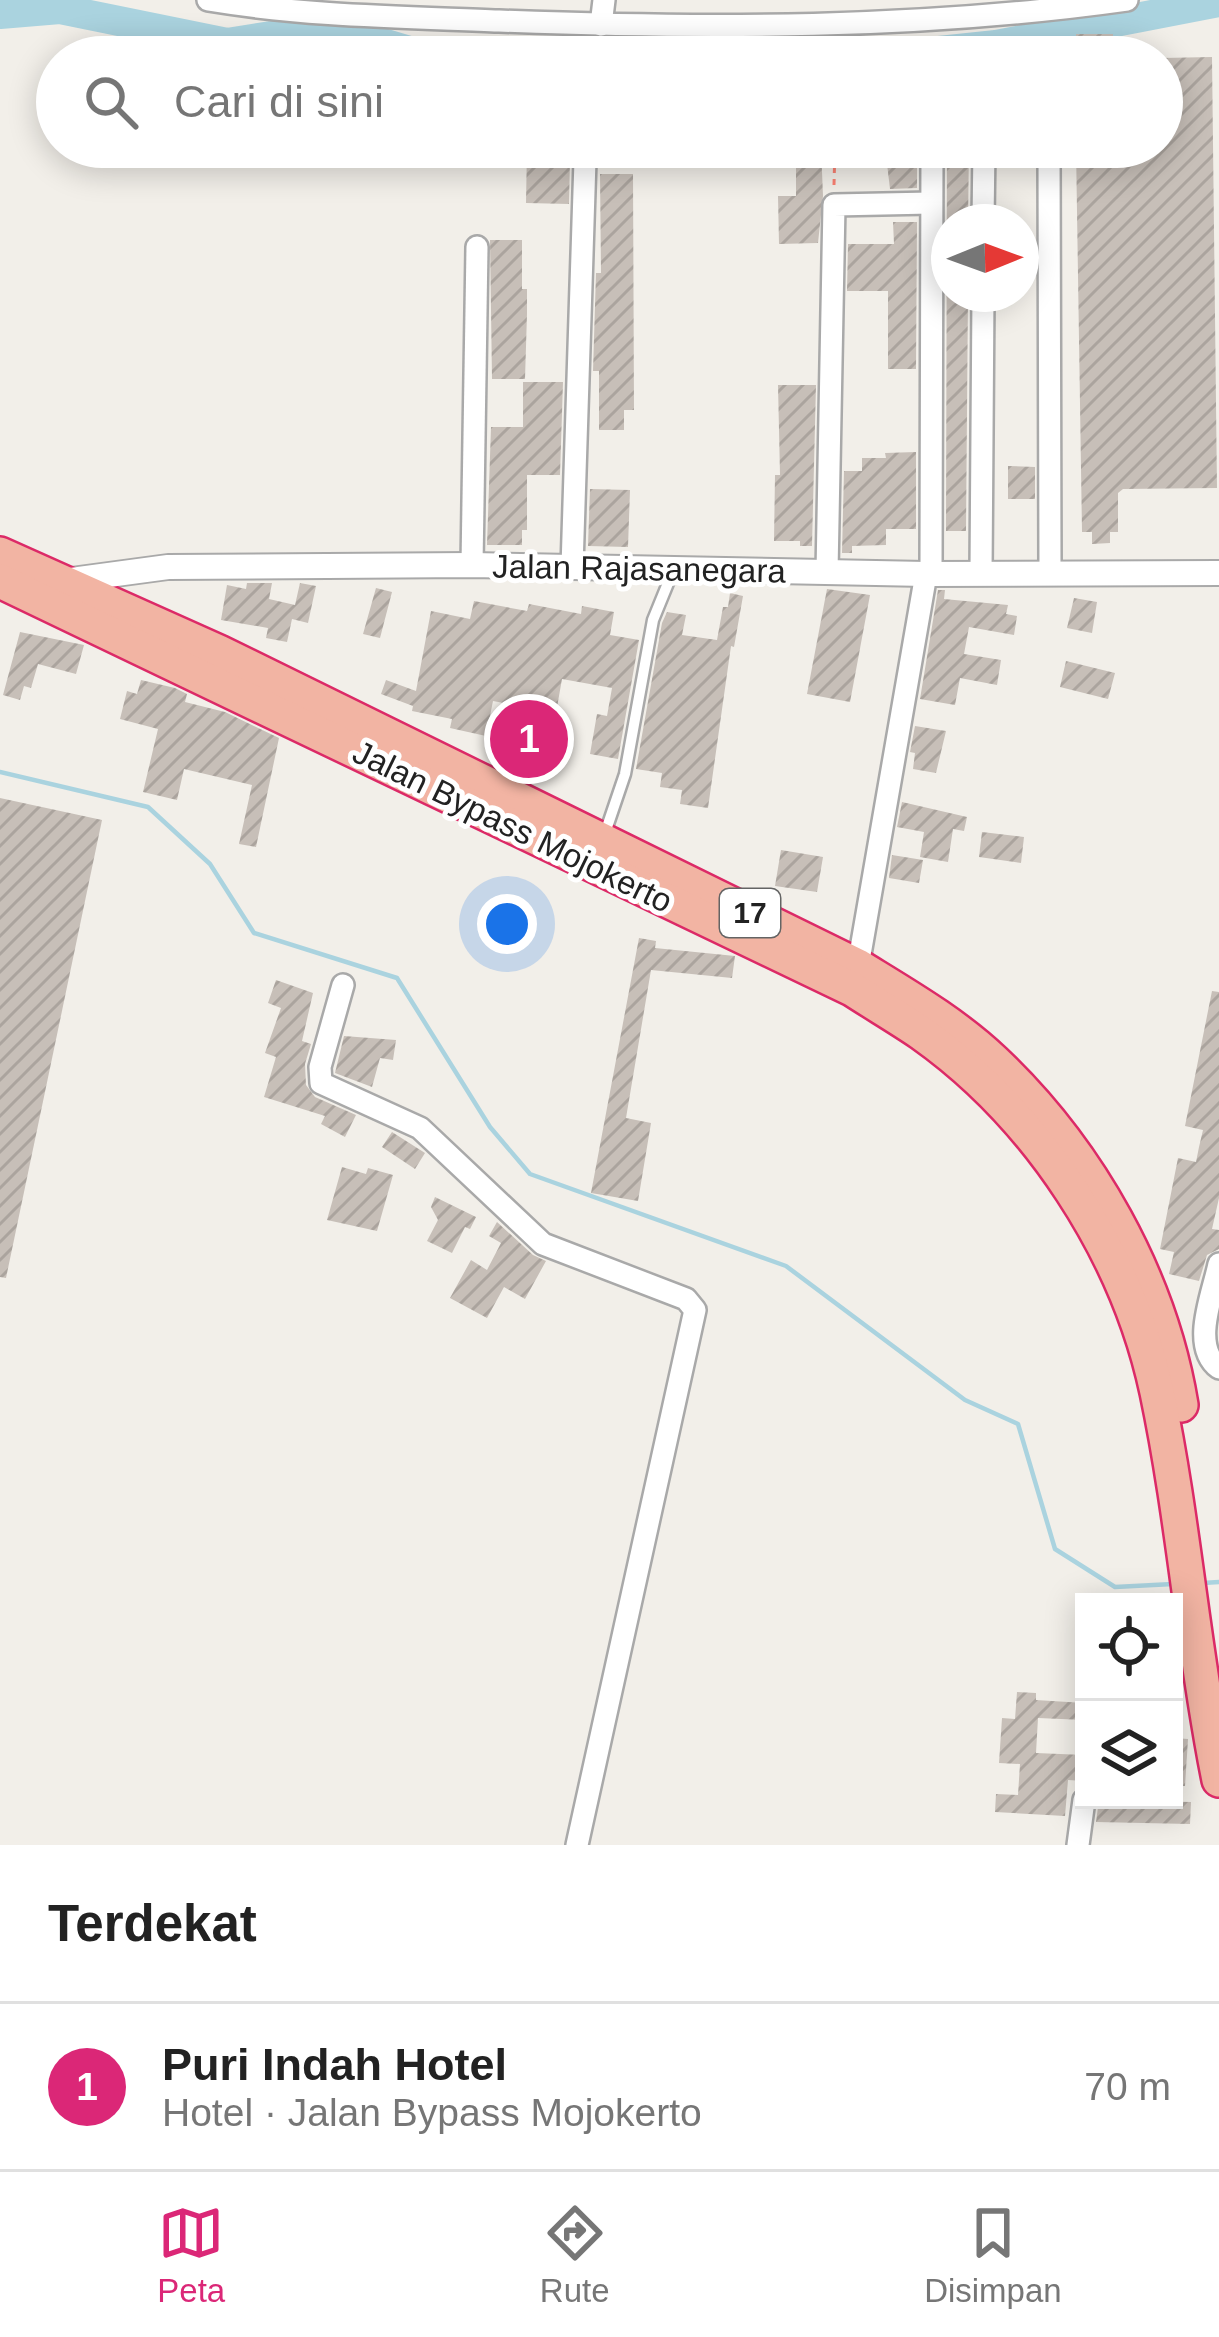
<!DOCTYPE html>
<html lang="id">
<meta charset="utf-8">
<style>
:root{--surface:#fff;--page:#f2f2f2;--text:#222;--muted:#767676;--line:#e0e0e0;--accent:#db2777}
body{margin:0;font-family:Helvetica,sans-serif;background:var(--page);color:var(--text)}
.controls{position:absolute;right:36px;bottom:36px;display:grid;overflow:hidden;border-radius:0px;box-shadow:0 6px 30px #0003}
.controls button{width:108px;height:108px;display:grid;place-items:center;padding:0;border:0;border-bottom:3px solid var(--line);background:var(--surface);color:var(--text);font:60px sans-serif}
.compass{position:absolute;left:931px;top:204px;width:108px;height:108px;border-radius:50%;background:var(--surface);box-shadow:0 6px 30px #0003;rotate:89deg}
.you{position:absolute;left:507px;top:924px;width:42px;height:42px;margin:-30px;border:9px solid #fff;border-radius:50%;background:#1a73e8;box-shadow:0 0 0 18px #1a73e833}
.badge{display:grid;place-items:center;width:78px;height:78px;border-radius:50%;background:var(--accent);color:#fff;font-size:39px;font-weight:700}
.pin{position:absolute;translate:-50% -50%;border:6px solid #fff;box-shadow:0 3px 12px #0006}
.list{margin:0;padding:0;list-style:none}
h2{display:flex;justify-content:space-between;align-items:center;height:156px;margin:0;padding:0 48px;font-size:51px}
h2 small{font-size:39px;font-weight:400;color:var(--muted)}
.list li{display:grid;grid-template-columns:78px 1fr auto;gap:36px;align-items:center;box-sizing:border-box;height:168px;padding:0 48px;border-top:3px solid var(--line)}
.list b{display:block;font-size:45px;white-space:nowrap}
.list p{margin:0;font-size:39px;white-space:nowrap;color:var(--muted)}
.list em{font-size:39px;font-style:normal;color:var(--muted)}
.icon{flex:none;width:66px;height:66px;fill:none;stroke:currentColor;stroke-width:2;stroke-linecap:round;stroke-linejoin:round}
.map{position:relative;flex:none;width:1219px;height:1845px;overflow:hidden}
.search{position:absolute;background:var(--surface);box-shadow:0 6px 30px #0003;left:36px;right:36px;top:36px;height:132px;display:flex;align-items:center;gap:30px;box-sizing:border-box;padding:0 42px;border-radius:66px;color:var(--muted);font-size:45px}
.sheet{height:324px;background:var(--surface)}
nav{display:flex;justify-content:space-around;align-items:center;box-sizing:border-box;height:168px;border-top:3px solid var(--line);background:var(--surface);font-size:33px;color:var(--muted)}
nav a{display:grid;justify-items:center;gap:6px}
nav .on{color:var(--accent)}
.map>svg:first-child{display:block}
</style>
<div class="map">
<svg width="1219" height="1845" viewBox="0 0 1219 1845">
<defs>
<pattern id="building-hatch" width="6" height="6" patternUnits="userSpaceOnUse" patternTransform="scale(3)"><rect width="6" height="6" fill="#c7bfb8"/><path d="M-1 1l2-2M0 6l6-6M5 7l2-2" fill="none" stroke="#aba49e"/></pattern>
</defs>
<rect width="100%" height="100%" fill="#f2efe9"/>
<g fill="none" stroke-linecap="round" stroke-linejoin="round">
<g stroke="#aad3df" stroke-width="4.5">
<polyline points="0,772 148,807 210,864 254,933 397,978 490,1127 530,1174 786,1266 965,1400 1018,1424 1055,1549 1115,1587 1173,1584"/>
<polyline points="1203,1583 1219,1582"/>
</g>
<g stroke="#aad3df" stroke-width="30">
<polyline points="0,14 60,9 227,43 271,36 373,40 430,57"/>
<polyline points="882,57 996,45 1219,2"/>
</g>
</g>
<g fill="url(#building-hatch)">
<rect x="1076" y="34" width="37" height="23"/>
<polygon points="1212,57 1217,488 1123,489 1118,493 1118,532 1110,532 1110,543 1092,544 1092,532 1082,532 1076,147 1162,147 1162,58"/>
<polygon points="527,147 578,147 570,160 569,204 526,203"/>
<polygon points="796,147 821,147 823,196 818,243 779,244 778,196 796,196"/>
<polygon points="885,147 917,147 917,188 890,189"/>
<polygon points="947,147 969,147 968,222 949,222 949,294 968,294 966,531 946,531"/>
<polygon points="600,174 633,174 634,410 624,410 624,430 599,430 599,371 593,371 596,273 601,273"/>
<polygon points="893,222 917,222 916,369 888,369 888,291 847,291 848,244 894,244"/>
<polygon points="490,240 522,240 522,289 527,289 527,314 525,379 492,379"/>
<polygon points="523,382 563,382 560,475 527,475 527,530 522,530 522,545 487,545 491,427 523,427"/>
<polygon points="778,385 816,385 812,546 800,546 800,541 774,541 775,475 780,475"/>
<polygon points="916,452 916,529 886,529 886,545 852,546 852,553 842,553 844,471 862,471 862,458 886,458 885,453"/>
<polygon points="1008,466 1035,467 1035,499 1008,499"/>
<polygon points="590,489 630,490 628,547 588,546"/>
<polygon points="247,583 272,583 269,599 295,605 300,583 316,586 308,623 292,619 287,642 266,638 268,628 221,620 227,585 246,589"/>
<polygon points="376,588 392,592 380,638 363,634"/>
<polygon points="827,589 870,595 850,702 807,694"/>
<polygon points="938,590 945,590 944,599 1008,605 1006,614 1017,616 1014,635 969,627 964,654 1001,660 997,685 960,678 955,705 920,699"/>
<polygon points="730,593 743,596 734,647 731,646 708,808 680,804 682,790 660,787 662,773 636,769 662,623 667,612 686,615 682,635 717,640 723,607 728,607"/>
<polygon points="1074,598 1097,602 1092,633 1067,628"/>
<polygon points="474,601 527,611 529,604 581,614 582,606 614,612 610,635 639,640 618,759 590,754 597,714 607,716 612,688 562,679 556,713 493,701 486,736 450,728 452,719 412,711 413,706 381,694 386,680 416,691 431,611 470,619"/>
<polygon points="20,632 84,645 76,674 38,664 31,688 24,686 20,700 3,695"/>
<polygon points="1066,661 1115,673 1108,699 1060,687"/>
<polygon points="141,680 175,688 187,694 185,702 225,712 279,738 256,847 239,844 252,785 184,769 177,800 143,792 158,729 120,719 127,691 137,694"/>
<polygon points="915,726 946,731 936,773 913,769 915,753 910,752"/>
<polygon points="0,798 102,820 6,1278 0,1277"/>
<polygon points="902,802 967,817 964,831 953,829 948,862 920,857 924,832 897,827"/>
<polygon points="982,832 1024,837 1021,863 979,857"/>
<polygon points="781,850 823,857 817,892 775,886"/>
<polygon points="892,855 923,860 919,883 889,878"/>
<polygon points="639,938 656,941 655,948 735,956 732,978 651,970 626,1118 651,1123 638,1201 591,1193"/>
<polygon points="276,980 313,993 302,1041 311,1044 305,1064 306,1085 315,1097 356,1115 345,1137 321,1124 325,1116 264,1097 276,1057 265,1053 281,1008 268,1003"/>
<polygon points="1212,991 1219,992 1219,1198 1212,1229 1219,1230 1219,1249 1207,1255 1199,1281 1169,1274 1174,1252 1160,1249 1178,1158 1196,1162 1199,1147 1203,1130 1185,1126"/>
<polygon points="344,1036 396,1040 393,1060 380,1058 372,1087 335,1073"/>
<polygon points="392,1132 425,1153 415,1169 382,1147"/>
<polygon points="342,1167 366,1174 368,1168 393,1175 377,1231 327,1220"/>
<polygon points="435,1197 476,1217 470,1229 465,1227 452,1253 427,1241 438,1220 431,1207"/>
<polygon points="497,1222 533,1255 546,1261 525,1299 504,1287 487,1318 450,1298 471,1260 487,1270 501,1243 489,1236"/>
<polygon points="1017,1692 1036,1693 1036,1700 1084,1703 1084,1720 1038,1718 1036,1753 1084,1755 1084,1781 1068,1780 1065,1816 995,1812 996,1794 1018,1795 1020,1764 999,1763 1002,1718 1015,1719"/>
<polygon points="1174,1738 1188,1739 1185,1786 1174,1786"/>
<polygon points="1099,1800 1191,1802 1190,1824 1096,1822"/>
</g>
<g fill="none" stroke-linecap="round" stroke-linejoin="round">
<g stroke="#a9a9a9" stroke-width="15">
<polyline id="service" points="604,836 625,774 653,620 673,571"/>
</g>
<g stroke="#a9a9a9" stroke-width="26">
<g id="minor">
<path d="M208,0C304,16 401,17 499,21C706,29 921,29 1127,0"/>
<polyline points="601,25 604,0"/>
<polyline points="1049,147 1050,573"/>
<polyline points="983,222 984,147"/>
<polyline points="472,565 477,247"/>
<polyline points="572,567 585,160"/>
<polyline points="827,572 834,205 931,203"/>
<polyline points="981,573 983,294"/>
<polyline points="931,574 932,147"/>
<polyline points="858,966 926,574"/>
<polyline points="343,985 320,1067 321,1083 420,1128 543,1244 686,1299 695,1310 577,1845"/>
<path d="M1219,1264C1213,1294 1190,1346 1219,1368"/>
<polyline points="1078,1845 1084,1800"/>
</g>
</g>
<g stroke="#a9a9a9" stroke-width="28">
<polyline id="tertiary" points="64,581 168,567 472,565 926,574 1219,573"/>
</g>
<g stroke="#dc2a67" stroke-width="38">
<g id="trunk">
<path d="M0,554L219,652L858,966C905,995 954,1023 994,1061C1089,1151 1160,1277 1181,1405"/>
<path d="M0,581L852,989C875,1004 899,1018 921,1033C1038,1116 1127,1252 1157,1392C1184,1520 1193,1652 1219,1780"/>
</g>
</g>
<polyline stroke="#fa8072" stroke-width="3" stroke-dasharray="6 6" stroke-linecap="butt" points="834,185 835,147"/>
<use href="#service" stroke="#fff" stroke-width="10"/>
<use href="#minor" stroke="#fff" stroke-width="21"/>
<use href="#tertiary" stroke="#fff" stroke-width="24"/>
<use href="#trunk" stroke="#f2b4a3" stroke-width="33"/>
</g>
<g text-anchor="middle" stroke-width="10" stroke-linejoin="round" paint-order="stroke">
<rect fill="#fff" stroke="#646464" stroke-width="3" x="720" y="889" width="60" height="48" rx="9"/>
<g font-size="30" font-weight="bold" fill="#222">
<text x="750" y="923">17</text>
</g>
<g font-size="33" fill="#222" stroke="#fff">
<text transform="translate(639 568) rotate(1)" y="12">Jalan Rajasanegara</text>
<text transform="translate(513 826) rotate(26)" y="12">Jalan Bypass Mojokerto</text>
</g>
</g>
</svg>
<div class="controls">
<button><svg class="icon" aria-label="locate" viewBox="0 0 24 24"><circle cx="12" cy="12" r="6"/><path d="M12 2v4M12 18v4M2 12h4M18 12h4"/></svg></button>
<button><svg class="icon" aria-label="layers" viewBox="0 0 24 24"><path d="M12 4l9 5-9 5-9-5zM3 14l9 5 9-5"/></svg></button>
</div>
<svg class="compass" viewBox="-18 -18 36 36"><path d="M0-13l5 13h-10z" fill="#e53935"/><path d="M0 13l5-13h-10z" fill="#767676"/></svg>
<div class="you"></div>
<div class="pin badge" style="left:529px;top:739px">1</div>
<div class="search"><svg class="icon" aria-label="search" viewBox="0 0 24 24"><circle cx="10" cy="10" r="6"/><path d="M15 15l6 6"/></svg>Cari di sini</div>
</div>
<section class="sheet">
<h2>Terdekat<small></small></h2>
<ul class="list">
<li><span class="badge">1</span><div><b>Puri Indah Hotel</b><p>Hotel · Jalan Bypass Mojokerto</p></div><em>70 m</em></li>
</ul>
</section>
<nav>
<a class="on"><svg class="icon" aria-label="map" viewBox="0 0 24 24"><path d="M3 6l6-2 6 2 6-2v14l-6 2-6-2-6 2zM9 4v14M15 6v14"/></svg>Peta</a>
<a><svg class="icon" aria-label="directions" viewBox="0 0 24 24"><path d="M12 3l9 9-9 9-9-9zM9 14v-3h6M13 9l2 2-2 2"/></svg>Rute</a>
<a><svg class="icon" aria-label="saved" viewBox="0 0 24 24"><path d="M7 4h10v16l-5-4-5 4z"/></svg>Disimpan</a>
</nav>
